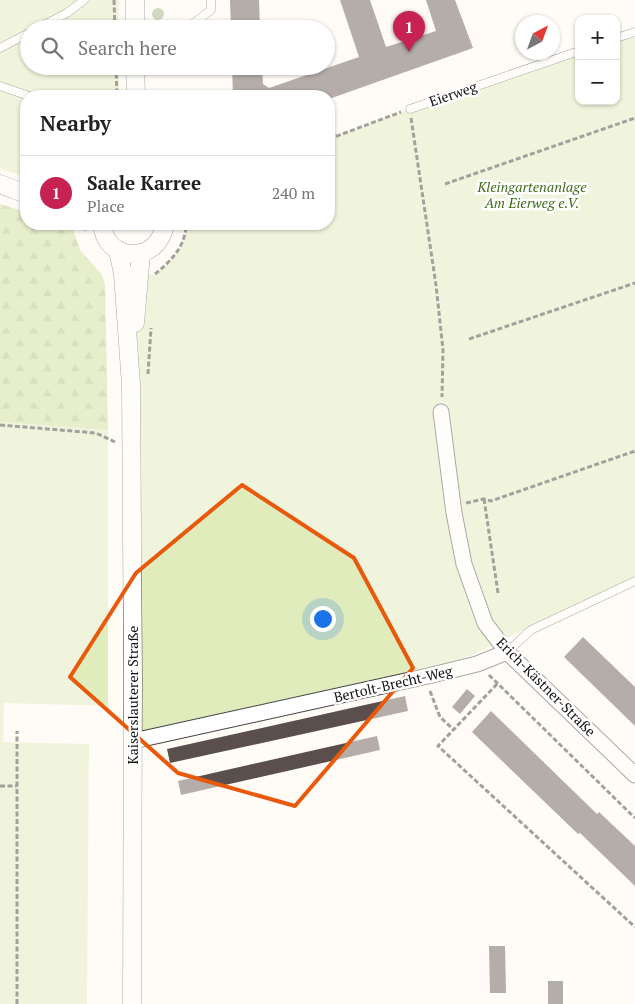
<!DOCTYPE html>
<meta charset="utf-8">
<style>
:root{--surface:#fff;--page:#f6f6f6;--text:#222;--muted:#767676;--line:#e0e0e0;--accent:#c82252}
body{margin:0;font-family:"PT Serif",serif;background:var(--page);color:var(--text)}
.controls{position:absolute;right:15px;top:15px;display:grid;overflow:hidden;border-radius:10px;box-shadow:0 1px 4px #0004}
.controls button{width:45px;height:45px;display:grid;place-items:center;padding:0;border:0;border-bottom:1px solid var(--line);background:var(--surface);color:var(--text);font:25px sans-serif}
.compass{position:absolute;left:515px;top:15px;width:45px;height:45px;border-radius:50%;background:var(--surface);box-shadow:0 1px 4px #0004;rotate:41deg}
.you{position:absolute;left:322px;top:618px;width:18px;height:18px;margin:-12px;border:4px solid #fff;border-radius:50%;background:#1a73e8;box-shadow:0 0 0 8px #1a73e833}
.badge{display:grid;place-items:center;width:32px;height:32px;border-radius:50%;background:var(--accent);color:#fff;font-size:16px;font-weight:700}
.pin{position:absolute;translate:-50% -41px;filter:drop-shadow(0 1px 2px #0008)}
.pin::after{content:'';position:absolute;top:26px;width:18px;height:15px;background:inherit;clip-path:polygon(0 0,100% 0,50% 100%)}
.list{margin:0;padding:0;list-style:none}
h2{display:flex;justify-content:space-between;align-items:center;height:65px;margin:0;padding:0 20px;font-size:21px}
h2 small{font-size:16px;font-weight:400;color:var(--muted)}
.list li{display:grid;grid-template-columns:32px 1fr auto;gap:15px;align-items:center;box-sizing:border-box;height:75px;padding:0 20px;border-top:1px solid var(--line)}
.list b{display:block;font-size:19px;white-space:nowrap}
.list p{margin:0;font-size:16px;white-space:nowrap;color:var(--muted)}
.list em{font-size:16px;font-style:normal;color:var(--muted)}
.icon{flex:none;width:28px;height:28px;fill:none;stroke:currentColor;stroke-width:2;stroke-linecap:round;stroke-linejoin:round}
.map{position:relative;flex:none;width:635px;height:1004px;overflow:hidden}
.search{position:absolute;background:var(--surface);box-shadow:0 1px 4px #0004;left:20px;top:20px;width:315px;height:55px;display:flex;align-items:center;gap:12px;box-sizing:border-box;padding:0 18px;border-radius:28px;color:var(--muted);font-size:19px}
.panel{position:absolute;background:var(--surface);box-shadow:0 1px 4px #0004;left:20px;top:90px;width:315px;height:140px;border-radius:20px}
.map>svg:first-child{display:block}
</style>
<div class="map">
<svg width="635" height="1004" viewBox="0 0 635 1004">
<defs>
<pattern id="forest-firs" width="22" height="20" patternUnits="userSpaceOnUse" patternTransform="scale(1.25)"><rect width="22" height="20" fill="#c9dd9a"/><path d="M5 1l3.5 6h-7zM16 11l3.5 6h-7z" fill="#acbd84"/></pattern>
</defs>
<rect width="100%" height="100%" fill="#fffbf5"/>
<g fill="#e0ecbc">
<polygon points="0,0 119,0 119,29 29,29 29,66 119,66 119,96 26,96 26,177 0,169"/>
<path d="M635,36V577L428,676L133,741L131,385L139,274L154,275C171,262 186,247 186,224H329V139L410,109L579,54V101H616V42Z"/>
<polygon points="0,422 108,430 108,706 4,703 3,742 89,744 87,1004 0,1004"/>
</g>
<polygon fill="url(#forest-firs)" points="0,204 26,212 26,224 64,224 72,226 80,250 102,275 105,285 108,430 0,422"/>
<g fill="#5a4f4d">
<polygon points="230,0 259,0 260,29 231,29"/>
<polygon points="340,0 370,0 386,47 436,31 426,0 455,0 473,48 329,99 329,96 233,96 232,66 262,66 263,84 269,88 359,57"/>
<polygon points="583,637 635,687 635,726 564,657"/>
<polygon points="467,689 475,696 460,714 452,707"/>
<polygon points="405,696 408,711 170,763 167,749"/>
<polygon points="491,711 597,814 599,812 635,846 635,886 580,833 578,834 472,732"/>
<polygon points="377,736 380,750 181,795 178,781"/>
<polygon points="489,946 505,946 506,993 490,993"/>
<rect x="548" y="981" width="15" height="23"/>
</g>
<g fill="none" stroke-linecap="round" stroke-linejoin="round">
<g stroke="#444" stroke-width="9">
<g id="service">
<polyline points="36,29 67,13 84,0"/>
<polyline points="186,29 211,10 211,0"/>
<polyline points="616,38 635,32"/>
<polyline points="0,48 29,33"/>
<polyline points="0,86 29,96"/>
<polyline points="410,109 579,51"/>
<polyline points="507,652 531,630 635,581"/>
</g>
</g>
<g stroke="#444" stroke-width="17">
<g id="minor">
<polyline points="441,412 454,513 464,564 485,623 507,652 635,775"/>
<polyline points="133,741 428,676 477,664 507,652"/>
</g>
</g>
<g stroke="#444" stroke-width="19">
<g id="tertiary">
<polyline points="135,0 135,29"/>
<polyline points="135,66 136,96"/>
<polyline points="0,184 26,194"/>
<path d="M102,224C106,264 159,264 165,224"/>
<polyline points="118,250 123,274 131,385 133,678 132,1004"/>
<polyline points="135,323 141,253"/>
</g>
</g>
<g stroke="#333" stroke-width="3" stroke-dasharray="5 2.5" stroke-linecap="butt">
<polyline points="114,0 115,29"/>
<polyline points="116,66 117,96"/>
<polyline points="411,118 436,285 443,350 442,397"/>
<polyline points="329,139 401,112"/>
<polyline points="445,184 635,118"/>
<polyline points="74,224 81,226"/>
<polyline points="82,224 81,226 86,230"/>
<path d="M155,274C171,261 186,246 186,224"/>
<polyline points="469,339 635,283"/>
<polyline points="148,374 151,328"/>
<polyline points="0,425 96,433 115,442"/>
<polyline points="484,499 498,593"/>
<polyline points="466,503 484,499 491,501 635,451"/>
<polyline points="489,675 635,818"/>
<polyline points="497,684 438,746 635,927"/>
<polyline points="430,691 440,717 454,730"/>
<polyline points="0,786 17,786"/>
<polyline points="17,1004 17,731"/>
</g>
<use href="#service" stroke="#fff" stroke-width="8"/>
<use href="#minor" stroke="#fff" stroke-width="15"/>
<use href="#tertiary" stroke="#fff" stroke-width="18"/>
</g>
<circle fill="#96ad7e" cx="158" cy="14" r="6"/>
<path d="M0 0H635V1004H0ZM242,485L354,558L413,668L295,806L178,773L70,677L136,573Z" fill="#fffbf5" fill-opacity=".55" fill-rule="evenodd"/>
<path fill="none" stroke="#e8590c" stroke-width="4" stroke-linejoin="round" d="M242,485L354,558L413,668L295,806L178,773L70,677L136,573Z"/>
<g text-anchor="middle" stroke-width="5" stroke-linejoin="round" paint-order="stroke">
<g font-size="14" fill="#111" stroke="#fff">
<text transform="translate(453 94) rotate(-19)" y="5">Eierweg</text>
<text transform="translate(393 684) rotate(-13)" y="5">Bertolt-Brecht-Weg</text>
<text transform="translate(546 687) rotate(45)" y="5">Erich-Kästner-Straße</text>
<text transform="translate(133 695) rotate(-90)" y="5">Kaiserslauterer Straße</text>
</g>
<g font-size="14" font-style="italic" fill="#416d1d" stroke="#fff">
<text x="532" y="192">Kleingartenanlage<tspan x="532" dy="16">Am Eierweg e.V.</tspan></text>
</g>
</g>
</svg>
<div class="controls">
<button>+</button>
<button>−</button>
</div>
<svg class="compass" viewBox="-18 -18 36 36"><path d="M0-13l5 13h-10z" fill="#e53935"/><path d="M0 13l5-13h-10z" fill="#767676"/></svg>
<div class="you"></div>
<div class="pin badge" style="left:409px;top:52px">1</div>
<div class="search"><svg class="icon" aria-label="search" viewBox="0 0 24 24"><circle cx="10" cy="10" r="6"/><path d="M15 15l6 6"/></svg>Search here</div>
<section class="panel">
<h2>Nearby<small></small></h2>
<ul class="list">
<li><span class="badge">1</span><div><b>Saale Karree</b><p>Place</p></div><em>240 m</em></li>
</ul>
</section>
</div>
